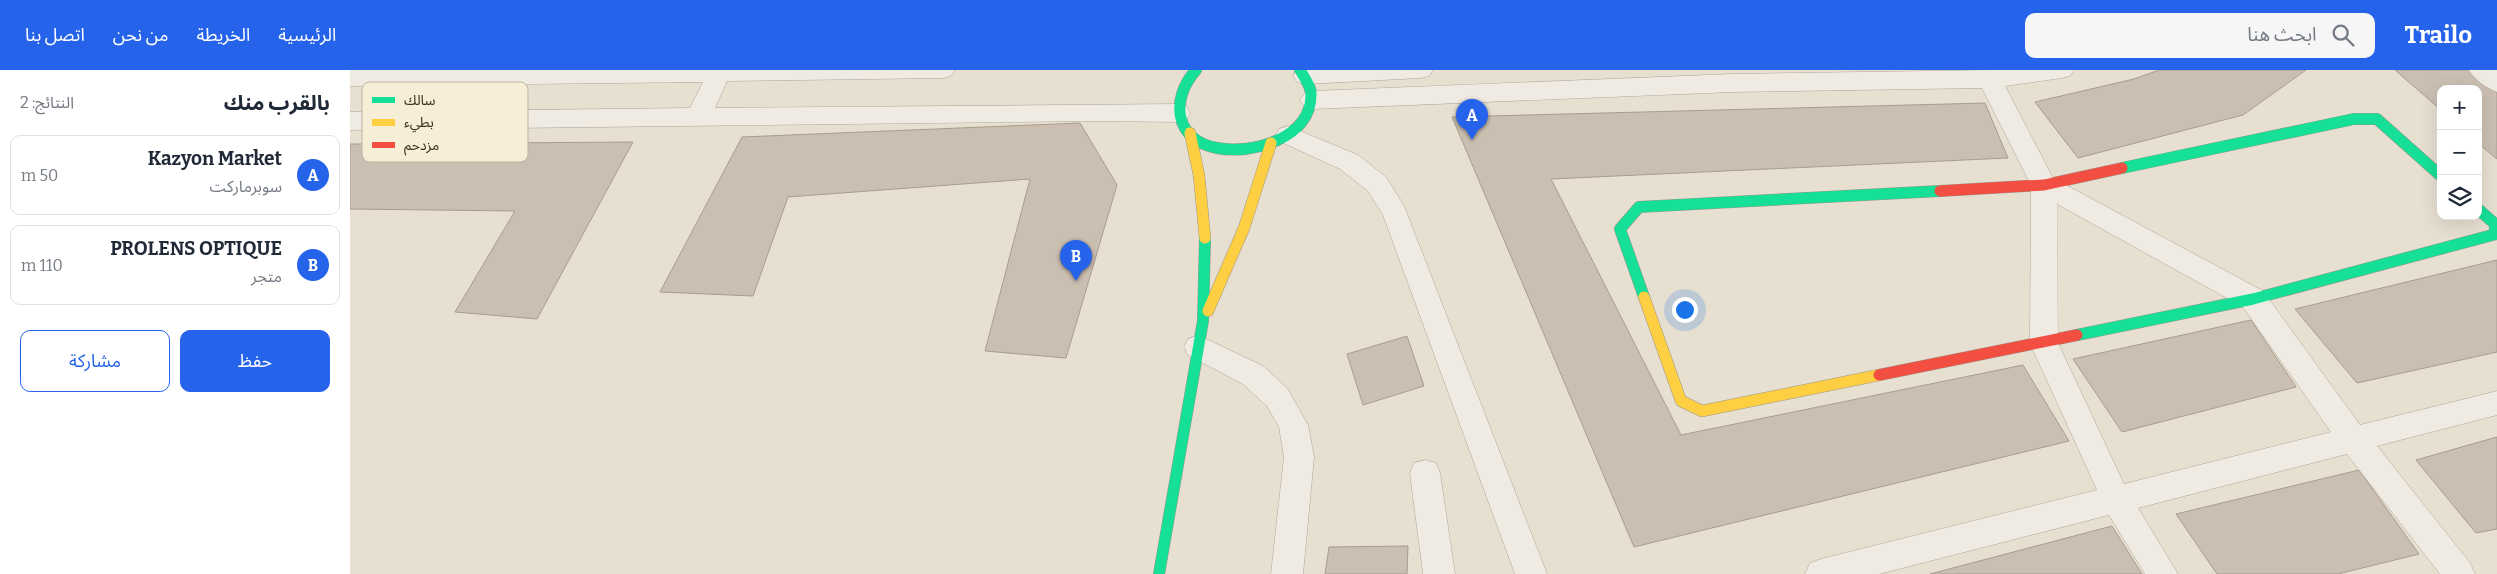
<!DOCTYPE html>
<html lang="ar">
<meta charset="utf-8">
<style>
:root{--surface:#fff;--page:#f6f6f7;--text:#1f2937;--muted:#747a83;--line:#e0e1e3;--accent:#2563eb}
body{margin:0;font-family:Bitter,"Noto Sans Arabic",serif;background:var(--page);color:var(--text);direction:rtl}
.controls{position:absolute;right:15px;top:15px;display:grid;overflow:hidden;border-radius:10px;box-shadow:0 5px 20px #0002}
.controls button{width:45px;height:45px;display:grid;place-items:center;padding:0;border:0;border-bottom:1px solid var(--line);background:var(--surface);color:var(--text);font:25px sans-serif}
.you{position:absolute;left:1334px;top:239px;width:18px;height:18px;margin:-12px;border:4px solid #fff;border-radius:50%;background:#1a73e8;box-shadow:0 0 0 8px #1a73e833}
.badge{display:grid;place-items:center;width:32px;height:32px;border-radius:50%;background:var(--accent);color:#fff;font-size:16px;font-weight:700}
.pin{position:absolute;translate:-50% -41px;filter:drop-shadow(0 1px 2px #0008)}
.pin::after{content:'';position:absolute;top:26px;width:18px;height:15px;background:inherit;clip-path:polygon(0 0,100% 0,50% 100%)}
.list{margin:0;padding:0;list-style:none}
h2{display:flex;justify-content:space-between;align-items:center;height:65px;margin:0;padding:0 20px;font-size:21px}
h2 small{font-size:16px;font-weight:400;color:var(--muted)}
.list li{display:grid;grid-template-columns:32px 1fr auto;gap:15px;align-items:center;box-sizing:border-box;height:80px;margin:0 10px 10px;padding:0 10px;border:1px solid var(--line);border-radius:10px}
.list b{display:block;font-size:19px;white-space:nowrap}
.list p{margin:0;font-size:16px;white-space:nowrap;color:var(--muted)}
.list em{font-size:16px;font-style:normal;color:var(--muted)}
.actions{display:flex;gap:10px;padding:15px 20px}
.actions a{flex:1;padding:11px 0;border:1px solid var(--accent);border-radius:10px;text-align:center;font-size:18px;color:var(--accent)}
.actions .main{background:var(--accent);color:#fff}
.icon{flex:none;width:28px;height:28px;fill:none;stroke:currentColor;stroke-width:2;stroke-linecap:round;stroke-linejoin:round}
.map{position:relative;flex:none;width:2147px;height:504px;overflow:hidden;direction:ltr}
header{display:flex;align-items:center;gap:30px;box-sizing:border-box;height:70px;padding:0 25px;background:var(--accent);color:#fff}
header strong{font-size:24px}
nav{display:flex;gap:28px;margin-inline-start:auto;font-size:18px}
.search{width:350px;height:45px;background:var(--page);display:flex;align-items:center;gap:12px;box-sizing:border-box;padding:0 18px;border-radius:10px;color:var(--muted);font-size:19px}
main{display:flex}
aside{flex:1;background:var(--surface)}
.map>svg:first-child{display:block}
</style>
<header>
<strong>Trailo</strong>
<div class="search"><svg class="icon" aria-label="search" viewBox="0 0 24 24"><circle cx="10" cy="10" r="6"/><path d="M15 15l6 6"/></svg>ابحث هنا</div>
<nav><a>الرئيسية</a><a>الخريطة</a><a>من نحن</a><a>اتصل بنا</a></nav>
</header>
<main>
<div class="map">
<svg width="2147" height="504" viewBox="0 0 2147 504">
<rect width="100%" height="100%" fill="#e7e0d1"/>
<g fill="#cbbfb2" stroke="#a89c90">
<polygon points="1809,0 1956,0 1893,45 1728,88 1685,32 1784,9"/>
<polygon points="2045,0 2122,0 2147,21 2147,89 2128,73 2128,19 2091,19 2091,40"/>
<polygon points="1635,33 1658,88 1201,109 1331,365 1673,295 1719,371 1284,477 1102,47"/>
<polygon points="730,53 767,115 716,288 635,281 680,109 438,127 403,226 310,222 392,67"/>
<polygon points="283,72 187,249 105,242 165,141 0,139 0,74"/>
<polygon points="2147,190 2147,282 2007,313 1945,239"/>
<polygon points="1901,250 1946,317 1772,362 1723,289"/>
<polygon points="1057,266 1074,316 1013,335 997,284"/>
<polygon points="2147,367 2147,459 2126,463 2066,390"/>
<polygon points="2009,400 2069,484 1988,504 1867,504 1826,444"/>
<polygon points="1762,456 1792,504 1580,504"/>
<polygon points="1058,476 1057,504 975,504 979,477"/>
</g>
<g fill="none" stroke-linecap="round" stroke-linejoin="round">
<g stroke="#ada599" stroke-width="1">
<g id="street">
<polygon points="0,0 605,0 601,6 593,8 377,11 365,38 828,34 837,37 840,43 837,49 828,52 743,51 0,60 0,42 340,38 353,12 0,16"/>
<polygon points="947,0 1083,0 1079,6 1071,8 955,14 947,12 943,6"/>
<path d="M1644,0H1724L1720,6L1712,8L1655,16L1703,108L1913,221L2010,355L2147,321V345L2027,376L2120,493L2125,504H2090L1997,384L1788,438L1828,504H1795L1759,445L1529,504H1455L1460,493L1471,489L1747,420L1680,273L1681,115L1632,18L1383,22L962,39L954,36L950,30L954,24L962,21L1383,4ZM1707,134L1893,237L1981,362L1774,414L1708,273Z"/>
<path d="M2119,0H2147V22C2136,18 2125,10 2119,0Z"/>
<polygon points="938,56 1008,85 1036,107 1054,136 1197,504 1165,504 1033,145 1018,121 990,99 929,71 926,65 929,59"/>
<polygon points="848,265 913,296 937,318 958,355 964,387 953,504 921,504 934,387 929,357 917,336 893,314 838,285 834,277 838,269"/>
<polygon points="1075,390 1086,393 1090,403 1105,504 1073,504 1060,403 1064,393"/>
</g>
</g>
<g stroke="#9c958a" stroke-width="12">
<g id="fast">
<path d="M846,0C820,29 824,70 867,78C902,85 962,68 961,24C961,16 954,7 950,0"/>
<polyline points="1772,98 2004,49 2027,49 2091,106"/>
<polyline points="1294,227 1270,159 1289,137 1590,121"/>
<polyline points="1727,265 1903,229 2146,164 2144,153 2128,139"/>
<polyline points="809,504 853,251 855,168"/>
</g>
</g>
<g stroke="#9c958a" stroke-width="12">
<g id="slow">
<polyline points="840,63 849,105 855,168"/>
<polyline points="1294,227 1331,331 1352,341 1529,305"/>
<polyline points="858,241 894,158 921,73"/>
</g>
</g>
<g stroke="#9c958a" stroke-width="12">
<g id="jam">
<polyline points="1590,121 1694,115 1772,98"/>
<polyline points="1529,305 1727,265"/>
</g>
</g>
<use href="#street" fill="#efebe3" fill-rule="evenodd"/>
<use href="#fast" stroke="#16e098" stroke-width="11"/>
<use href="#slow" stroke="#ffcf43" stroke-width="11"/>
<use href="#jam" stroke="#f24e42" stroke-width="11"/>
</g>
<rect x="12" y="12" width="166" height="80" rx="8" fill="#f7eed8" stroke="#bfb4a1" stroke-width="1"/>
<rect x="22" y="27" width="23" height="6" fill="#16e098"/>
<rect x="22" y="49" width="23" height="7" fill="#ffcf43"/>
<rect x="22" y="72" width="23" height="6" fill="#f24e42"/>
<g font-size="14" fill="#3d2e20">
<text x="54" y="35">سالك</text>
<text x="54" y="57">بطيء</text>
<text x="54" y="80">مزدحم</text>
</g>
</svg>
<div class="controls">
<button>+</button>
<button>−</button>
<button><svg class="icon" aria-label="layers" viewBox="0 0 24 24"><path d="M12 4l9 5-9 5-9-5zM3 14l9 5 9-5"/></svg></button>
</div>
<div class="you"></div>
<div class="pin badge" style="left:1122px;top:70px">A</div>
<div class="pin badge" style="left:726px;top:211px">B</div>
</div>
<aside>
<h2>بالقرب منك<small>النتائج: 2</small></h2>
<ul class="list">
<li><span class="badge">A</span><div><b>Kazyon Market</b><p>سوبرماركت</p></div><em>50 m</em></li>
<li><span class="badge">B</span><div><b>PROLENS OPTIQUE</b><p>متجر</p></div><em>110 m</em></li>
</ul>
<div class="actions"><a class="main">حفظ</a><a>مشاركة</a></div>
</aside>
</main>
